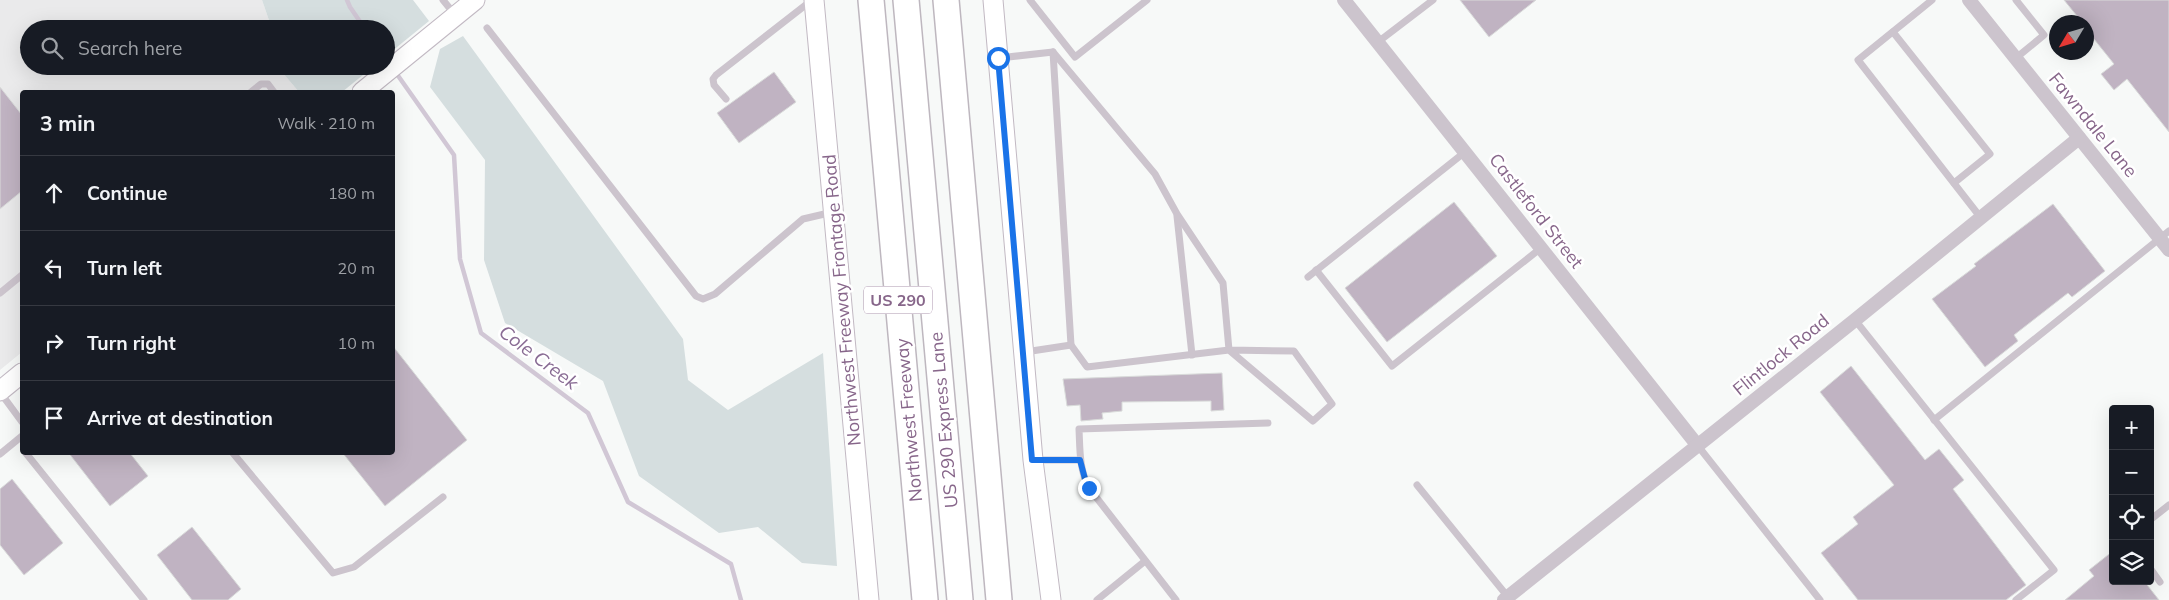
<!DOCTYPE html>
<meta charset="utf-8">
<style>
:root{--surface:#171b24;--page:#242831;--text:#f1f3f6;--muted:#9ea1a6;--line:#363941}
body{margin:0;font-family:Mulish,sans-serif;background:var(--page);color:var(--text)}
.controls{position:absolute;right:15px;bottom:15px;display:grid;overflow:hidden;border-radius:5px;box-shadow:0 5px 20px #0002}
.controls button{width:45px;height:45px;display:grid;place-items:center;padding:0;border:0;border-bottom:1px solid var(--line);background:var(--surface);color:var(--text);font:25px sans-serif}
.compass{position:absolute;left:2049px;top:15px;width:45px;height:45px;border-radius:50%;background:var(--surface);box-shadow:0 5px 20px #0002;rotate:232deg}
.stop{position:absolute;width:15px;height:15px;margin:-11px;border:4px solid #1a73e8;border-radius:50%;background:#fff}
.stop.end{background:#1a73e8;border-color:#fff;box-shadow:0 1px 5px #0008}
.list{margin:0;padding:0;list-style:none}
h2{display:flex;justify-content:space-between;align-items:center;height:65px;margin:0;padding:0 20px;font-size:21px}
h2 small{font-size:16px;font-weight:400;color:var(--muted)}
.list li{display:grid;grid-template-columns:32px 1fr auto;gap:15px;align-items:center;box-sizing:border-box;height:75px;padding:0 20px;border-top:1px solid var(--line)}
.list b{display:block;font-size:19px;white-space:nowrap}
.list em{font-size:16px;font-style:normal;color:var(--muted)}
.icon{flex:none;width:28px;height:28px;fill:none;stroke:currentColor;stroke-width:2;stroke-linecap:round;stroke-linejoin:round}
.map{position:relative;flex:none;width:2169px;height:600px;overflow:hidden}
.search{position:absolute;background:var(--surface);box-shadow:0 5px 20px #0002;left:20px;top:20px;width:375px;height:55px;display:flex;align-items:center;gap:12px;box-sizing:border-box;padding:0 18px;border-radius:28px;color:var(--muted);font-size:19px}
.panel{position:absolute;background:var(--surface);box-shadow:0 5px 20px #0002;left:20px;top:90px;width:375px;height:365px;border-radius:5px}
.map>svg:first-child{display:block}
</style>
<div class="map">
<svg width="2169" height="600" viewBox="0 0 2169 600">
<rect width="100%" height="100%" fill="#f7f9f8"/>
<polygon fill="#eaeaeb" points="0,0 262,0 272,29 29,29 29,66 277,66 299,92 22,92 22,352 0,370"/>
<g fill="#d5dedf">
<polygon points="262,0 413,0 429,21 386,56 386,29 272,29"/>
<polygon points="463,36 683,339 688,380 728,410 823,353 837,566 802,563 758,527 719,533 639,476 603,381 505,323 484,260 485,160 430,87 440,49"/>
<polygon points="277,66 374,66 342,92 299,92"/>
</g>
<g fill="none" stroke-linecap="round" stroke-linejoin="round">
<g stroke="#d1c7d5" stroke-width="4.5">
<polyline points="347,0 350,7 365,29"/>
<polyline points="394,70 454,155 460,259 481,333 588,413 628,502 731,564 741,600"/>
</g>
</g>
<g fill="#c0b3c2" stroke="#d9dbda">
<polygon points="1460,0 1536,0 1489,37"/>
<polygon points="2064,0 2169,0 2169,132 2127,79 2114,90 2101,74 2114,64 2086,29 2086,22 2082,22"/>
<polygon points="774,72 796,102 739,143 717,113"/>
<polygon points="0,87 22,115 22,191 0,209"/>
<polygon points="1454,202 1497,256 1387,342 1345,288"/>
<polygon points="2053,204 2105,271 2072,297 2068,293 2014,335 2018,341 1985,367 1932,299 1976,266 1974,264"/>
<polygon points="392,345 467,440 385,506 342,452 392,452"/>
<polygon points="1851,366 1925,460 1939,449 1964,480 1953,489 2026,585 2006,600 1858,600 1821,553 1858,524 1853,517 1894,485 1820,392"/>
<polygon points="1222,373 1224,410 1211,411 1211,401 1122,402 1122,411 1102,413 1103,419 1081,421 1080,405 1067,406 1063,379"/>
<polygon points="68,452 129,452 148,476 110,506"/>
<polygon points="12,479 63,543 24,575 0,545 0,489"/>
<polygon points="192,527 241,589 228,600 192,600 157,555"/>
<polygon points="2113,551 2113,581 2144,581 2159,600 2065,600 2094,576 2089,570"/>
</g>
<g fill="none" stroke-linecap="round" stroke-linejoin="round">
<g stroke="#c2b9c3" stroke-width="21">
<g id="secondary">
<polyline points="814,0 869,600"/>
<polyline points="993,0 1033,460 1051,600"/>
<polyline points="362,92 475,0"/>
<polyline points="0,391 22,373"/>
</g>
</g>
<g stroke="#beb7bf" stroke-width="28">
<g id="highway">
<polyline points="871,0 925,600"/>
<polyline points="906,0 960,600"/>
<polyline points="946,0 999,600"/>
</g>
</g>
<g stroke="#ccc4cd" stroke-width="7">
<polyline points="443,0 456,16"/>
<polyline points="1030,0 1075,57 1147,0"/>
<polyline points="1932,0 1858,60 1981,218"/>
<polyline points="487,28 696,296 703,299 715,294 803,219 833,212"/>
<polyline points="1893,32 1990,154 1954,183"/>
<polyline points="1378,42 1433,0"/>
<polyline points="1053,52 1155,174 1177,214 1223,283 1229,350 1294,351 1332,404 1313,421 1229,350 1087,367 1071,345"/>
<polyline points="999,58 1053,52 1071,345 1025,352"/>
<polyline points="2016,58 2044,35 2016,0"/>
<polyline points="251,92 261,84 268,84 274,92"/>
<polyline points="726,99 714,85 713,79 716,75 812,0"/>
<polyline points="1177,216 1192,355"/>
<polyline points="1316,270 1392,366 1541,248"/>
<polyline points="1308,277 1465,152"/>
<polyline points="0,293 22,275"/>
<polyline points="1855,320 2054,570 2016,600"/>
<polyline points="0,392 22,422"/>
<polyline points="1934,420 2169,231"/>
<polyline points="1698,446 1820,600"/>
<polyline points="25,452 144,600"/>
<polyline points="232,452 333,573 354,567 443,497"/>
<polyline points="0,454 22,436"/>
<polyline points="1033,460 1080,460"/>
<polyline points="1417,485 1508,597"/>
<polyline points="2150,520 2169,505"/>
<polyline points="2150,568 2160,582"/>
<polyline points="1097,600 1145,561"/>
<path d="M1176,600L1089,488C1079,469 1080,449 1079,429L1268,423"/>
</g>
<g stroke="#ccc4cd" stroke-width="14">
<polyline points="1344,0 1698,446"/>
<polyline points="1969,0 2169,250"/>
<polyline points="1504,600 1855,320 2079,138"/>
</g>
<use href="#secondary" stroke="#fff" stroke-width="19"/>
<use href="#highway" stroke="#fff" stroke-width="25"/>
</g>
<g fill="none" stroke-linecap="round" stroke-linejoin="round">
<polyline stroke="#1a73e8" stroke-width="6" points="998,58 1032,460 1080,460 1085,479 1089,488"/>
</g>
<g text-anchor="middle" stroke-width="5" stroke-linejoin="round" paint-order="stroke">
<rect fill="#fff" stroke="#ab94ad" stroke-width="1" x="864" y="286.5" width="68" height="27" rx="4"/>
<g font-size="16" font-weight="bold" fill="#87668a">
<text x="898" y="306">US 290</text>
</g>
<g font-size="18" fill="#87668a" stroke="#fff">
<text transform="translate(2093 125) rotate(51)" y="6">Fawndale Lane</text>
<text transform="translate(1536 211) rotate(52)" y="6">Castleford Street</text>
<text transform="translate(842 300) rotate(-95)" y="6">Northwest Freeway Frontage Road</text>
<text transform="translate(1781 355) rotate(-39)" y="6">Flintlock Road</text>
<text transform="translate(909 420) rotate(-95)" y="6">Northwest Freeway</text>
<text transform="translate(944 420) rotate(-95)" y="6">US 290 Express Lane</text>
</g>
<g font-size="19" font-style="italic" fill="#896c94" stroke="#fff">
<text transform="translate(539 357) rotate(37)" y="7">Cole Creek</text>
</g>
</g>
</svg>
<div class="controls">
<button>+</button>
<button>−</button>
<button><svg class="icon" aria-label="locate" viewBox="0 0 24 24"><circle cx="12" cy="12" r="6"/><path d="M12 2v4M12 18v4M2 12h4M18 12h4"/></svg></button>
<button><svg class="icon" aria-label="layers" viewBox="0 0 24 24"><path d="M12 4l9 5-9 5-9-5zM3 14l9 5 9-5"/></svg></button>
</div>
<svg class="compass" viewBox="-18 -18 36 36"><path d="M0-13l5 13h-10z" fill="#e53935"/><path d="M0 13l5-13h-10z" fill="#9ea1a6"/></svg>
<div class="stop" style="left:998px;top:58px"></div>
<div class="stop end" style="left:1089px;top:488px"></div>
<div class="search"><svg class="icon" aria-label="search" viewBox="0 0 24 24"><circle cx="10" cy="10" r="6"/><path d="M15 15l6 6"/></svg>Search here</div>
<section class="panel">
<h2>3 min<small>Walk · 210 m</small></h2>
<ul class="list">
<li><svg class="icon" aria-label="ahead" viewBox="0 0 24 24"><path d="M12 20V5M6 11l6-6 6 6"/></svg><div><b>Continue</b></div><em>180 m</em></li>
<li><svg class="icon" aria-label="left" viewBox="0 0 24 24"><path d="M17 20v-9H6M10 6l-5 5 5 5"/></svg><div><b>Turn left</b></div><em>20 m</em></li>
<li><svg class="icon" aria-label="right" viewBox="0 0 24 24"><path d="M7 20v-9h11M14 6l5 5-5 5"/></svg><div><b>Turn right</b></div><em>10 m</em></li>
<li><svg class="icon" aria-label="arrive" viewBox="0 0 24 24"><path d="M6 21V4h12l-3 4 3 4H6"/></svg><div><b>Arrive at destination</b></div></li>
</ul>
</section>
</div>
